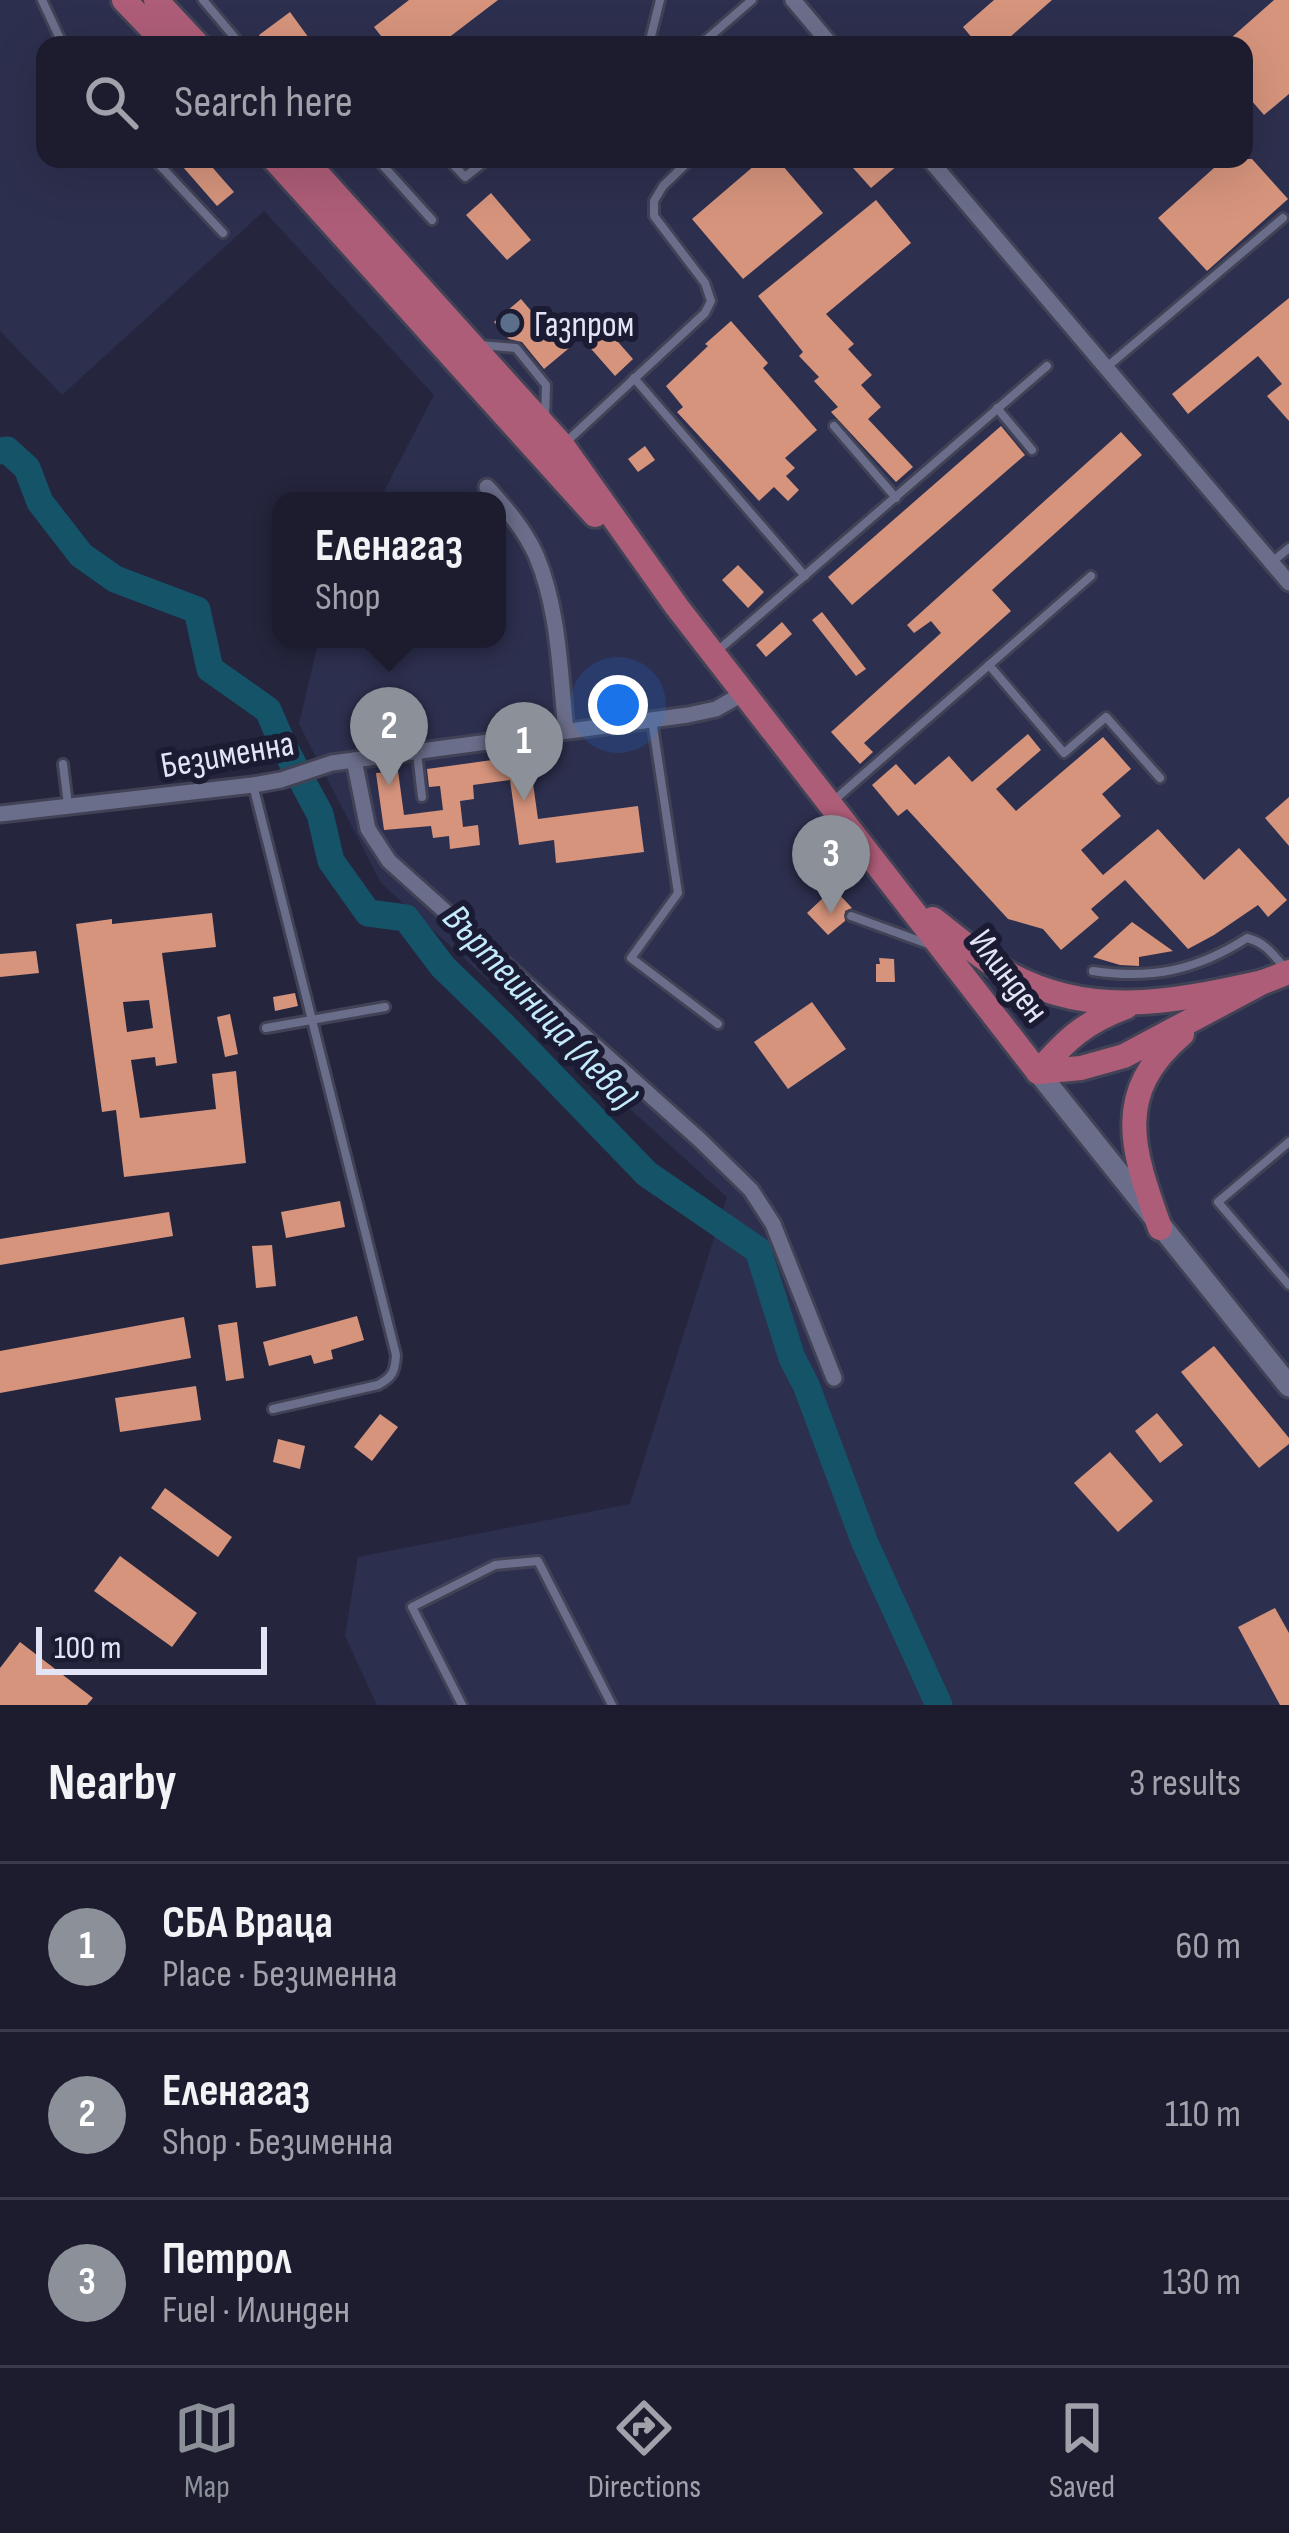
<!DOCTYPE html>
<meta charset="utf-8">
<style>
:root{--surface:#1c1c2e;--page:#252536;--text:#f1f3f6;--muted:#a0a1aa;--line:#3a3a4a;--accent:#8c9099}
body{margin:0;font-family:"Sofia Sans Condensed",sans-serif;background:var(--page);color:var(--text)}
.scale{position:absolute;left:36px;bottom:30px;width:231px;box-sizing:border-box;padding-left:12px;border:6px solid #e3e5f6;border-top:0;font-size:33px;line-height:42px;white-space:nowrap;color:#e3e5f6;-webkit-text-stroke:9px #1b1c34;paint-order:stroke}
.you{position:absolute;left:618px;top:705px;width:42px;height:42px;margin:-30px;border:9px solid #fff;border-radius:50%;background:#1a73e8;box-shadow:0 0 0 18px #1a73e833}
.badge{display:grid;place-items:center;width:78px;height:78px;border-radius:50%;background:var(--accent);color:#fff;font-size:39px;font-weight:700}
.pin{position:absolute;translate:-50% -99px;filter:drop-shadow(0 3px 6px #0008)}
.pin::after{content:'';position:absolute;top:63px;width:42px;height:36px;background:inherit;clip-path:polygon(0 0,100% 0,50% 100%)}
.popup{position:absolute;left:272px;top:492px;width:234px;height:156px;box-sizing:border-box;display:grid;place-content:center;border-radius:24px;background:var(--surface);filter:drop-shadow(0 3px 9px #0005);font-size:39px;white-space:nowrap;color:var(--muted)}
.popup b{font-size:45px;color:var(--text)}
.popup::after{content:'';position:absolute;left:50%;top:100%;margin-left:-24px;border:24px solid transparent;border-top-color:var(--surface)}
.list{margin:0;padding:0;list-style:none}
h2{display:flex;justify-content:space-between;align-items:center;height:156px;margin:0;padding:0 48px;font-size:51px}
h2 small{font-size:39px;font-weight:400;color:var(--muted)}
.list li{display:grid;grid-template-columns:78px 1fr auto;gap:36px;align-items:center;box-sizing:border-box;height:168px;padding:0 48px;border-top:3px solid var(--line)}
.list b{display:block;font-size:45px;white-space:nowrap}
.list p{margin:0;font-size:39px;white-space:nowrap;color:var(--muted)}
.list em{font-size:39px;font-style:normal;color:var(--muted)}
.icon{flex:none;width:66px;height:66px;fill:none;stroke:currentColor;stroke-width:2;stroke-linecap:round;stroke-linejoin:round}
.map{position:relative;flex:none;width:1289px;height:1705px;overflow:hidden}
.search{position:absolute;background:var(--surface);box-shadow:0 12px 48px #0002;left:36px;right:36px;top:36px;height:132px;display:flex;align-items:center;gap:30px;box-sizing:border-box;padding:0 42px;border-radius:24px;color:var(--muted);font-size:45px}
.sheet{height:660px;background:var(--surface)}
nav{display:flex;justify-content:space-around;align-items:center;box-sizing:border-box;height:168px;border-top:3px solid var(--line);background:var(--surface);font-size:33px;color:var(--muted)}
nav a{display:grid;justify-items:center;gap:6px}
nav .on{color:var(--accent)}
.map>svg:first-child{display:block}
</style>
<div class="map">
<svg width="1289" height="1705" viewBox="0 0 1289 1705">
<rect width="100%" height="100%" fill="#25263e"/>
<path fill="#2d2f4e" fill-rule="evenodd" d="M0,0H1289V1705H377L345,1636L358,1557L630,1504L727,1197L381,883L299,724L319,639H497V501H379L434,395L264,211L62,395L0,331ZM45,45H1244V159H45Z"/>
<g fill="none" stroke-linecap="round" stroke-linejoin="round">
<polyline stroke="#145368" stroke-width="27" points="0,451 7,450 27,468 40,502 81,555 115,579 197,610 210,669 268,710 284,747 320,814 331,861 368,913 406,918 443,967 503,1025 647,1174 758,1250 792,1358 806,1385 865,1543 939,1705"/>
</g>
<g fill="#d6947c" fill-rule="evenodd">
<polygon points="409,0 498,0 439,45 388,45 374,27"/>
<polygon points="994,0 1052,0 1001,45 978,45 963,27"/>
<polygon points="1274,0 1289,0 1289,94 1264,115 1244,92 1244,45 1223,45"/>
<polygon points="290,12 314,45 266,45 259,35"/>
<polygon points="176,159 205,159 234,192 217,206"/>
<polygon points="762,159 777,159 823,213 743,279 692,219"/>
<polygon points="845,159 905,159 871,188"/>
<polygon points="1224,159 1252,159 1288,199 1207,271 1158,218"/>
<polygon points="491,193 531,240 507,260 466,215"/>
<polygon points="876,200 911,243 826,314 854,344 848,349 872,375 861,385 881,407 868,419 913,467 896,482 831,412 838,407 814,381 819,377 799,356 803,352 758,296"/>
<polygon points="1289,298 1289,421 1267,396 1282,384 1258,356 1188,414 1172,394"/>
<polygon points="521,299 549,332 557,325 574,344 544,369 522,342 509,339 494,322"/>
<polygon points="597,318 633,359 615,376 578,334"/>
<polygon points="731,321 768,363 763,368 817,430 785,458 795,468 786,476 799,490 788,501 774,487 759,501 677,412 683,407 666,386 708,346 705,344"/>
<polygon points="1001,426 1025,455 852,605 828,577"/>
<polygon points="1121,432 1142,455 992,590 1011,611 864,743 873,752 860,764 831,732 941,633 931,621 914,633 907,625"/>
<polygon points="645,446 655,460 638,472 628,459"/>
<polygon points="738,565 764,592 748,608 722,580"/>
<polygon points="822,612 866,669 856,676 812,620"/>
<polygon points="782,622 792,634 766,657 756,645"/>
<polygon points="1028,734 1041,750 996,789 1016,811 1103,737 1131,769 1102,794 1121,816 1081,850 1103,875 1158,829 1204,880 1239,848 1287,900 1268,917 1258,905 1214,935 1188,949 1125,880 1091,909 1099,918 1061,950 1043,929 1008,919 907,809 898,816 872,785 896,764 915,785 949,756 972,782"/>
<polygon points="529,755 538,819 638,806 644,852 556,863 554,840 519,845 510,780 473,785 474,799 460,801 463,827 478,825 480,845 450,849 449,836 433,838 431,826 384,830 376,773 398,771 404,815 443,810 440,786 429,787 427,769"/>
<polygon points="1289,797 1289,846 1265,818"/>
<polygon points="837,892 852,908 845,911 845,921 828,935 807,913 823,898 834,900"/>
<path d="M212,913L216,947L162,953L177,1063L156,1066L155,1057L131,1060L140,1118L216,1109L212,1074L236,1071L246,1163L124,1177L116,1110L102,1112L76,924L112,919V924ZM149,1000L153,1028L127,1032L123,1002Z"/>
<polygon points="1132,922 1173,951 1139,957 1139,966 1120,965 1093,957"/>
<polygon points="36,951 39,973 0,977 0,954"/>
<polygon points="879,958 894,959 895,982 876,982 876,964 880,964"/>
<polygon points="295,993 298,1006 275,1011 273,997"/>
<polygon points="812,1002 846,1049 788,1089 754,1042"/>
<polygon points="230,1014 238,1054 225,1057 217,1017"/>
<polygon points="340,1201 345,1227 286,1238 281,1212"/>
<polygon points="169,1212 173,1236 0,1265 0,1239"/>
<polygon points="272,1245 276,1286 256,1288 252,1246"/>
<polygon points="357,1316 364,1340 331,1350 333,1359 314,1364 311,1355 269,1366 263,1342"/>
<polygon points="184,1317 191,1358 0,1393 0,1351"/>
<polygon points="237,1322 244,1378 226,1381 218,1325"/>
<polygon points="1214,1346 1289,1438 1289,1444 1259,1468 1181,1372"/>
<polygon points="196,1386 201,1420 120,1432 115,1398"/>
<polygon points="1157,1413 1183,1445 1160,1463 1135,1431"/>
<polygon points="380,1414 398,1427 372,1461 354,1447"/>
<polygon points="278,1439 305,1446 300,1469 273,1462"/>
<polygon points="1110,1452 1153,1501 1118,1532 1074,1483"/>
<polygon points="165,1488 232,1537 218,1557 151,1508"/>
<polygon points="120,1556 197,1613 172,1647 94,1591"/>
<polygon points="1275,1608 1289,1633 1289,1705 1280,1705 1238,1627"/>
<polygon points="20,1642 93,1698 87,1705 0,1705 0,1668"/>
</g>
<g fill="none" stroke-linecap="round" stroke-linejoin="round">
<g stroke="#414256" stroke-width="14">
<g id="lane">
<polyline points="42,0 63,45"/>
<polyline points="203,0 241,45"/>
<polyline points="654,45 651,36 660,0"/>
<polyline points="700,45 752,0"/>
<polyline points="154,159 223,233"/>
<polyline points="377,159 432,220"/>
<polyline points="448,159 465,177 488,159"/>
<polyline points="480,345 516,348 546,385 545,419"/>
<polyline points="1108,366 1283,218"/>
<polyline points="634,378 805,576"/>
<polyline points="997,408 1032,450"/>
<polyline points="834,426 896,498"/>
<polyline points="564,444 705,313 711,301 705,283 654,216 654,201 663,186 691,159"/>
<polyline points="1272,562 1289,548"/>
<polyline points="715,653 1047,366"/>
<polyline points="989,665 1064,753 1106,717 1160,778"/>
<polyline points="652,720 678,893 631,958 718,1024"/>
<polyline points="417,753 422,797"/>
<polyline points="63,764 68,805"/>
<path d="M253,785L396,1355C395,1371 393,1377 378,1385L273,1409"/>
<polyline points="832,802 1091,576"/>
<polyline points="829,893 834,822"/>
<polyline points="851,916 928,944"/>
<path d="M1093,971C1152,980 1197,970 1247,938C1264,942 1272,953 1283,966"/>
<polyline points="266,1028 385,1007"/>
<polyline points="1289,1142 1218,1202 1289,1285"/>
<polyline points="462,1705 412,1607 495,1565 538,1561 612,1705"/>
</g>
</g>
<g stroke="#414256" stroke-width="21">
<g id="street">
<polyline points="793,0 831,45"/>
<polyline points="929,159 1289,583"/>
<path d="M487,487C506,508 524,529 536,555C559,609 560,673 566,731"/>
<polyline points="354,760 368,829 389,861 700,1140 751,1190 773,1224 834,1378"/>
<polyline points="0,814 253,785 281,780 332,763 688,715 716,709 744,693"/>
</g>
</g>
<g stroke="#414256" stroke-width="27">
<polyline id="secondary" points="1038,1072 1289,1386"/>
</g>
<g stroke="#414256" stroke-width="30">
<g id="primary">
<polyline points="124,0 167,45"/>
<polyline points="156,0 198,45"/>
<polyline points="274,159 595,515"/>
<polyline points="304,159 562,445 677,607 1038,1072"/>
<path d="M933,919C955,936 976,954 1000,969C1087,1021 1171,1002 1263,982"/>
<polyline points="1038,1072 1081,1068 1124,1056 1263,982 1289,972"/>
<path d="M1038,1072C1067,1039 1085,1022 1126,1007"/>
<path d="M1160,1228C1133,1152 1111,1094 1182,1034"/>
</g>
</g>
<use href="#lane" stroke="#6b6e8a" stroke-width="8"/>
<use href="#street" stroke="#6b6e8a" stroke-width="15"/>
<use href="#secondary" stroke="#6b6e8a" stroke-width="21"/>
<use href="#primary" stroke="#ae5d78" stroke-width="24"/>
</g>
<circle fill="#5c6f8a" stroke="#1b1c34" stroke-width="4.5" cx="510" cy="323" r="12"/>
<g text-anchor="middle" stroke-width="12" stroke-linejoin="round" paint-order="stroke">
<g font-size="36" fill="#e3e5f6" stroke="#1b1c34" text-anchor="start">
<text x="534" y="336">Газпром</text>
</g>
<g font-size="36" fill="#e3e5f6" stroke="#1b1c34">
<text transform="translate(227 753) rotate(-10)" y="13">Безименна</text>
<text transform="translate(1010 975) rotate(53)" y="13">Илинден</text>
</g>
<g font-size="39" font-style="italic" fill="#c4ebfc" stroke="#1b1c34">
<text transform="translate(541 1006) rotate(47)" y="14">Въртешница (Лева)</text>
</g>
</g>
</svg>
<div class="scale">100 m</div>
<div class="you"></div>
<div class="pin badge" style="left:524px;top:801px">1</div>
<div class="pin badge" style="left:389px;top:786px">2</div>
<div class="popup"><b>Еленагаз</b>Shop</div>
<div class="pin badge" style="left:831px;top:914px">3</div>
<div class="search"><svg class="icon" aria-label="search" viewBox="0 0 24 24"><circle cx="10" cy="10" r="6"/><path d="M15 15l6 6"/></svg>Search here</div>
</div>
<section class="sheet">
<h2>Nearby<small>3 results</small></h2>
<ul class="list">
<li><span class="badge">1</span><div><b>СБА Враца</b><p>Place · Безименна</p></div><em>60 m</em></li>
<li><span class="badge">2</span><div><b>Еленагаз</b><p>Shop · Безименна</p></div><em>110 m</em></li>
<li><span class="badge">3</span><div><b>Петрол</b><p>Fuel · Илинден</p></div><em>130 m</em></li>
</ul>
</section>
<nav>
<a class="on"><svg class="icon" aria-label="map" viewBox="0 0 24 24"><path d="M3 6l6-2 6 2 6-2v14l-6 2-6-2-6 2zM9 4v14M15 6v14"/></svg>Map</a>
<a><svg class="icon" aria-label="directions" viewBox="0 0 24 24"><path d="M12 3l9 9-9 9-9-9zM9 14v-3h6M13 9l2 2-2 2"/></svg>Directions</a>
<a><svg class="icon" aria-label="saved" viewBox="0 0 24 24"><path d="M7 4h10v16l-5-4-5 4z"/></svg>Saved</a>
</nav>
